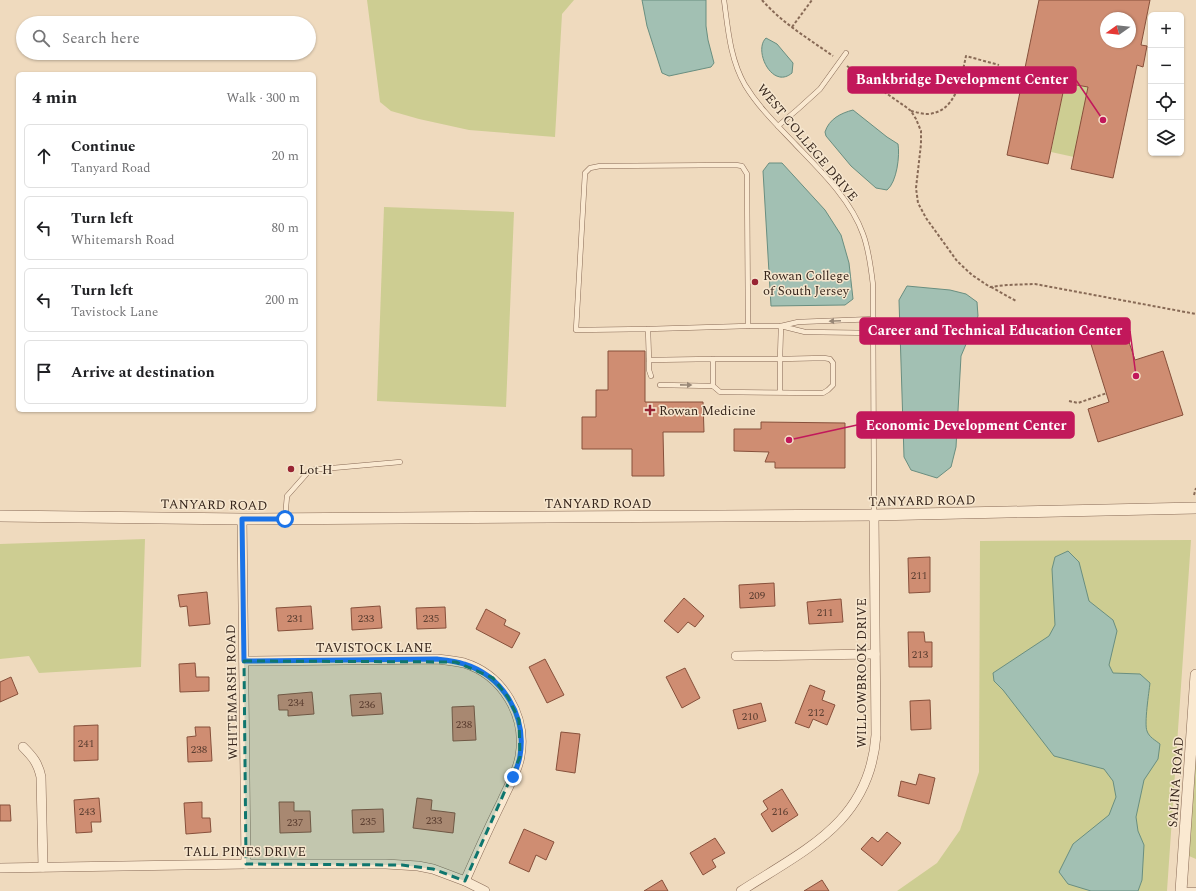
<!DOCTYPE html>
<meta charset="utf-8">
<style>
:root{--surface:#fff;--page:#f6f6f6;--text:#202124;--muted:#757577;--line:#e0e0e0}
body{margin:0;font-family:Spectral,serif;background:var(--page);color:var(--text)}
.controls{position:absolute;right:12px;top:12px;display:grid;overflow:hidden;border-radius:6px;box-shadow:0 1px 3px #0004}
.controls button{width:36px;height:36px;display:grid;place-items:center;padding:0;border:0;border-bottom:1px solid var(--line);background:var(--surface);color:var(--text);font:20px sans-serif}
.compass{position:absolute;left:1100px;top:12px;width:36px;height:36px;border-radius:50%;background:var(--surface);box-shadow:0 1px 3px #0004;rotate:255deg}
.stop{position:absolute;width:12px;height:12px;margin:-9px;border:3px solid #1a73e8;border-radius:50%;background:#fff}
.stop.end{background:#1a73e8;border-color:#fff;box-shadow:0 1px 4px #0008}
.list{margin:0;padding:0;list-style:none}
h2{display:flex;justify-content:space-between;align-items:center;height:52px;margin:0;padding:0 16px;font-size:17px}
h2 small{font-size:13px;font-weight:400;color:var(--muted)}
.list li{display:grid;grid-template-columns:26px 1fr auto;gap:12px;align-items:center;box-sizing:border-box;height:64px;margin:0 8px 8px;padding:0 8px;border:1px solid var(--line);border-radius:6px}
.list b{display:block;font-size:15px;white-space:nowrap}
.list p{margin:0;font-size:13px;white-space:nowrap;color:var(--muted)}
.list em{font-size:13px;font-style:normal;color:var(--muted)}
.icon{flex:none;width:22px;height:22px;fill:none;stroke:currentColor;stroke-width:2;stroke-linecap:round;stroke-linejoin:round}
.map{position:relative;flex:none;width:1196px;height:891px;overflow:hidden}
.search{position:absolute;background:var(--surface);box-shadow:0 1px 3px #0004;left:16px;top:16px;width:300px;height:44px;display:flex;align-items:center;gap:10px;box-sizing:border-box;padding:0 14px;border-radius:22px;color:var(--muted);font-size:15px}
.panel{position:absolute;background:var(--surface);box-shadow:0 1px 3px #0004;left:16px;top:72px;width:300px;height:340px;border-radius:6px}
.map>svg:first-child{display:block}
</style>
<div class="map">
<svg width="1196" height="891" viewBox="0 0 1196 891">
<rect width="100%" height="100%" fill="#efdabe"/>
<g fill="#cdcd92">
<polygon points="367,0 574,0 562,14 555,137 469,130 419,119 391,111 380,102"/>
<polygon points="1065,83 1088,87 1074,157 1051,152"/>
<polygon points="384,207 514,212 506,407 377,401"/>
<polygon points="145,539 141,667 39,673 29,656 0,659 0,544"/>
<polygon points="1191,540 1167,891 897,891 937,863 960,830 979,772 980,541"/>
<polygon points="1196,716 1196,859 1189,856"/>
</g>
<g fill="#a2c0b3" stroke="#698e80">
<polygon points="642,0 706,0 706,26 708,40 714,63 711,67 669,76 662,73 647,26"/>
<path d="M766,38L777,44L793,63L792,73C772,90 753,50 766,38Z"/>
<path d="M853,110L887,137L898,144C900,155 897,182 887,190L876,188L851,166L826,136L825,132C829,119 841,113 853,110Z"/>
<polygon points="769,163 782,163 825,210 841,235 849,263 853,299 845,305 771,306 763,171"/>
<polygon points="907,286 950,290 966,294 977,302 978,316 961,356 956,447 951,467 937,478 911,470 904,457 899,300"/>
<path d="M1068,551L1079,562L1089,601L1113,620L1117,631L1109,665L1113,673L1140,674L1150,683C1149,692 1144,724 1147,731C1149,737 1155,740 1160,744L1158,759L1144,780L1136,817L1138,831L1144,845L1142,880L1138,891H1091L1068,884L1059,872L1073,844L1109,815L1116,797L1113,781L1104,769L1054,756L1003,690L994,681L993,673L1049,636L1055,625L1052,569L1055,557Z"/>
</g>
<g fill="#cf8d72" stroke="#87503b" fill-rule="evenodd">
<path d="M1039,0H1150L1141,45L1147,46L1143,67L1137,65L1113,178L1071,169L1088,87L1065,83L1048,164L1007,155ZM1106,18H1130V42H1106Z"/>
<polygon points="1125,330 1135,360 1163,351 1183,415 1098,442 1088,409 1109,402 1090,341"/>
<polygon points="608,351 645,351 645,402 703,402 704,432 663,432 664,476 632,476 632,449 582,449 582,417 596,417 596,390 608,390"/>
<polygon points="761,422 845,423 845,468 775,468 775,462 765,462 769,452 734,451 734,429 761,429"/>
<polygon points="930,557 930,592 909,593 908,558"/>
<polygon points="774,583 775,606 740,608 739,585"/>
<polygon points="207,592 210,624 189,626 187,606 180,607 178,595"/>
<polygon points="684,598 704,616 695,627 688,622 678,633 664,621"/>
<polygon points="841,599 843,622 809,624 807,602"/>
<polygon points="311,606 313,629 278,631 276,608"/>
<polygon points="380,606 382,628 352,630 351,608"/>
<polygon points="445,607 446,628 417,629 416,608"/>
<polygon points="486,609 506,620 504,625 520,633 512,648 476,629"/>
<polygon points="908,632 924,632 925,642 932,642 932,667 909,667"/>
<polygon points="545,659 564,695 547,703 529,667"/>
<polygon points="195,663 196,677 209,677 209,691 180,692 179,664"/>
<polygon points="685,668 700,698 682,708 666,677"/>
<polygon points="11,677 18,694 0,702 0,682"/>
<polygon points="810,685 825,691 822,700 835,705 827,725 813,719 809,728 795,723"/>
<polygon points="312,692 314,714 288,716 288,710 279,710 278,695"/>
<polygon points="381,693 383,714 352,716 350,695"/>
<polygon points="930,700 931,729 911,730 910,701"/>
<polygon points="761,703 766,721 738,729 733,710"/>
<polygon points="474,706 476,740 453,741 452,707"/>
<polygon points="98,725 98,760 74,761 74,726"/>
<polygon points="195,727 210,727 212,761 188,762 187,737 196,736"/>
<polygon points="561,732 580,734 575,773 556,770"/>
<polygon points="919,774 935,778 929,804 898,796 901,781 916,785"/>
<polygon points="782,789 798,815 772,832 761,814 768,809 763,801"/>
<polygon points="99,798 101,822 91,822 92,832 76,833 74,800"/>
<polygon points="417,798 432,800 431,810 455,813 453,833 413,828"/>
<polygon points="202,802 202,818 210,818 211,832 186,834 184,803"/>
<polygon points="279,802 294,802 294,811 310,811 311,832 280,833"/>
<polygon points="0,805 10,805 11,821 0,821"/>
<polygon points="383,809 384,832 353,833 352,810"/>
<polygon points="524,829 554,842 546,860 536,855 529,872 509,863"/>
<polygon points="887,832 901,843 882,866 861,849 872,837 878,842"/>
<polygon points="715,838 725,853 712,860 716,867 703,875 690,853"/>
<polygon points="662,880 668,891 644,891"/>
<polygon points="822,880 829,891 804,891"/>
</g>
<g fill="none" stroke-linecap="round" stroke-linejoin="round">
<g stroke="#886a56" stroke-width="5.5">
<g id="service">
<path d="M724,0C728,29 730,59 745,85C759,108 778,126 796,145C821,171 851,200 863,234C869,250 871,268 873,285L874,515"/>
<polyline points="778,126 798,109 820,89 846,53"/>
<polygon points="736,165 742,166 747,174 748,326 781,326 780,359 824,358 830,359 833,363 833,385 828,390 823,393 720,392 713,386 713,359 649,360 648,329 576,330 585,173 590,168 600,166"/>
<polyline points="874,319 798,322 781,326 805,332 874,333"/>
<polyline points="648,329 748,326"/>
<polyline points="713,359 780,359 780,392"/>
<polyline points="649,360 649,370 651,376"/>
<polyline points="660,385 713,386"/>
<polyline points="285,519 287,496 310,470 400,462"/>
<polyline points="1181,890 1196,890"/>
</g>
</g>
<g stroke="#886a56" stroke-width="10">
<g id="minor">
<polyline points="242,519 246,864"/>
<polyline points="736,656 875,654"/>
<path d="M244,661L437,659C446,660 455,661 464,663C503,675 527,716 520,756C518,771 508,787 502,801C489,827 477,854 465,881"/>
<path d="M23,747C33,757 38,763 41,777L43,867"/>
<polyline points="0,868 246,864 386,864 418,866 433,869 465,881 485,891"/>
<path d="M741,891C806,849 870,822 876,735L874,515"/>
</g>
</g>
<g stroke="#886a56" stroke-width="12">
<g id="tertiary">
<polyline points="0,516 242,519 874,515 1196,508"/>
<polyline points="1181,891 1196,675"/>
</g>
</g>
<g stroke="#886a56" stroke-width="2" stroke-dasharray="3 2" stroke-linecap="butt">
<path d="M762,0C782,23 809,39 833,56"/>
<polyline points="792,27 812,0"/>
<polyline points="847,66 906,107 911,111 916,119 921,131 921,144 916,188 918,203 926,218 957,261 972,275 990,287 1007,285 1035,284 1196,314"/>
<path d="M911,111C916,112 922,114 927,114C956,113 961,79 966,56L999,65"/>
<polyline points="991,287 1016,301"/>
<polyline points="1069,401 1078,403 1107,393"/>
<polyline points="1194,495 1196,488"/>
</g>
<use href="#service" stroke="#fae9d1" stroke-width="4.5"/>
<use href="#minor" stroke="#fae9d1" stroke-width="9"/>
<use href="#tertiary" stroke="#fae9d1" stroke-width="11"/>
</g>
<defs><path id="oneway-solid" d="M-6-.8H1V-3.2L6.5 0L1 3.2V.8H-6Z"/></defs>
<g fill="#988776">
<use href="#oneway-solid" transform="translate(835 321) rotate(177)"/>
<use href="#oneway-solid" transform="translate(686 385) rotate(1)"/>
</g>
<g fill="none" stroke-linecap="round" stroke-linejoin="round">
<path stroke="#1a73e8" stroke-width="5" d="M285,519H242L244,661L437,659C446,660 456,661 464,664C503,676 527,716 520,756C519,763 516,770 513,777"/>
</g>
<path fill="#0f766e" fill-opacity="0.2" stroke="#0f766e" stroke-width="3" stroke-dasharray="8 5" stroke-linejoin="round" d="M244,661L456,662L493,678L508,697L519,720L520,757L465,881L433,869L402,865L246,864Z"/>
<g fill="#982433" stroke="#f6e6ce" stroke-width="1.5">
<circle cx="755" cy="282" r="4"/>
<path d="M648 404h4v4h4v4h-4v4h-4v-4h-4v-4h4z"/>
<circle cx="291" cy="469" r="4"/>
</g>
<g text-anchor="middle" stroke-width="3" stroke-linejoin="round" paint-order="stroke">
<g font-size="11" fill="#5c3f31">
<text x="919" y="579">211</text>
<text x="757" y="599">209</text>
<text x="825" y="616">211</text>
<text x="295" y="622">231</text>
<text x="366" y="622">233</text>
<text x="431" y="622">235</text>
<text x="920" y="658">213</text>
<text x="296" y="706">234</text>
<text x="367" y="708">236</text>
<text x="816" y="716">212</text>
<text x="750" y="720">210</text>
<text x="464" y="728">238</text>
<text x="86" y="747">241</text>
<text x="199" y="753">238</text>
<text x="87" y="815">243</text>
<text x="780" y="815">216</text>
<text x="434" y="824">233</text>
<text x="368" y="825">235</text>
<text x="295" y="826">237</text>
</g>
<g font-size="13" fill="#36251b" stroke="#f6e6ce">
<text transform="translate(808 142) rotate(50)" y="5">WEST COLLEGE DRIVE</text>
<text transform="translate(922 500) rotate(-1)" y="5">TANYARD ROAD</text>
<text x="598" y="508">TANYARD ROAD</text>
<text transform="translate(214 504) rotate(1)" y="5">TANYARD ROAD</text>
<text x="374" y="652">TAVISTOCK LANE</text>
<text transform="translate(861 673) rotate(-90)" y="5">WILLOWBROOK DRIVE</text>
<text transform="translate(231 692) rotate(-91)" y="5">WHITEMARSH ROAD</text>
<text transform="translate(1175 782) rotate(-86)" y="5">SALINA ROAD</text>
<text x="245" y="856">TALL PINES DRIVE</text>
</g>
<g font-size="13" fill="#36251b" stroke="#f6e6ce" text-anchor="start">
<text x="763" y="280">Rowan College<tspan x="763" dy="15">of South Jersey</tspan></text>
<text x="659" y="415">Rowan Medicine</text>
<text x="299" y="474">Lot H</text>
</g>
</g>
<path fill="none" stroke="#c2185b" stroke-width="1.5" d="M1103 120L1076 80M1136 376L1130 331M789 440L857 425"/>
<g fill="#c2185b" stroke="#f6e6ce" stroke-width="1.5">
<circle cx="1103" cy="120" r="4"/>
<circle cx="1136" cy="376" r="4"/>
<circle cx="789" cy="440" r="4"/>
</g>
<g fill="#c2185b" stroke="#c2185b" stroke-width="1.5">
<rect x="848" y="67" width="228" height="26" rx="4"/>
<rect x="860" y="318" width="270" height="26" rx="4"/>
<rect x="857" y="412" width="217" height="26" rx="4"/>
</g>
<g font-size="14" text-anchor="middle" font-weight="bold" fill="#fff">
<text x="962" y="84">Bankbridge Development Center</text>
<text x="995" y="335">Career and Technical Education Center</text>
<text x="966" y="430">Economic Development Center</text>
</g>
</svg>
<div class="controls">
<button>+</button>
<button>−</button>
<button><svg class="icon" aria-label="locate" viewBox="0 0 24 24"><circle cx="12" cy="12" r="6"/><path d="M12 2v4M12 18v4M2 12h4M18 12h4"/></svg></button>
<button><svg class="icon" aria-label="layers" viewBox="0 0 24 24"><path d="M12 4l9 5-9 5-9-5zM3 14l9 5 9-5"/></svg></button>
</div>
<svg class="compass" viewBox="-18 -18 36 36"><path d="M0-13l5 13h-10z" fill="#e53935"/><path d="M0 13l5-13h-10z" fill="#757577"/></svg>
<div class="stop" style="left:285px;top:519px"></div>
<div class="stop end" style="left:513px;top:777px"></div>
<div class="search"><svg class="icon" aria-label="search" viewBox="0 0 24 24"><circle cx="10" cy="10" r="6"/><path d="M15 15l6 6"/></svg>Search here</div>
<section class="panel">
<h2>4 min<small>Walk · 300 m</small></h2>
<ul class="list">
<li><svg class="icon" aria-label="ahead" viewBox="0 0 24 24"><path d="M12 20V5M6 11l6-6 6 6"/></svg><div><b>Continue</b><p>Tanyard Road</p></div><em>20 m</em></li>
<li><svg class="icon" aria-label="left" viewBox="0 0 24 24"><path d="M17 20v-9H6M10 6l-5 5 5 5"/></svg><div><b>Turn left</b><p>Whitemarsh Road</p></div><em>80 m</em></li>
<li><svg class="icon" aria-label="left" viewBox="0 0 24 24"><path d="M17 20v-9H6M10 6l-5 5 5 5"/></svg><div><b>Turn left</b><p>Tavistock Lane</p></div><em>200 m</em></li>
<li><svg class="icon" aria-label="arrive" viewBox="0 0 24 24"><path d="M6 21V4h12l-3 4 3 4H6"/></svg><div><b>Arrive at destination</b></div></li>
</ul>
</section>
</div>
